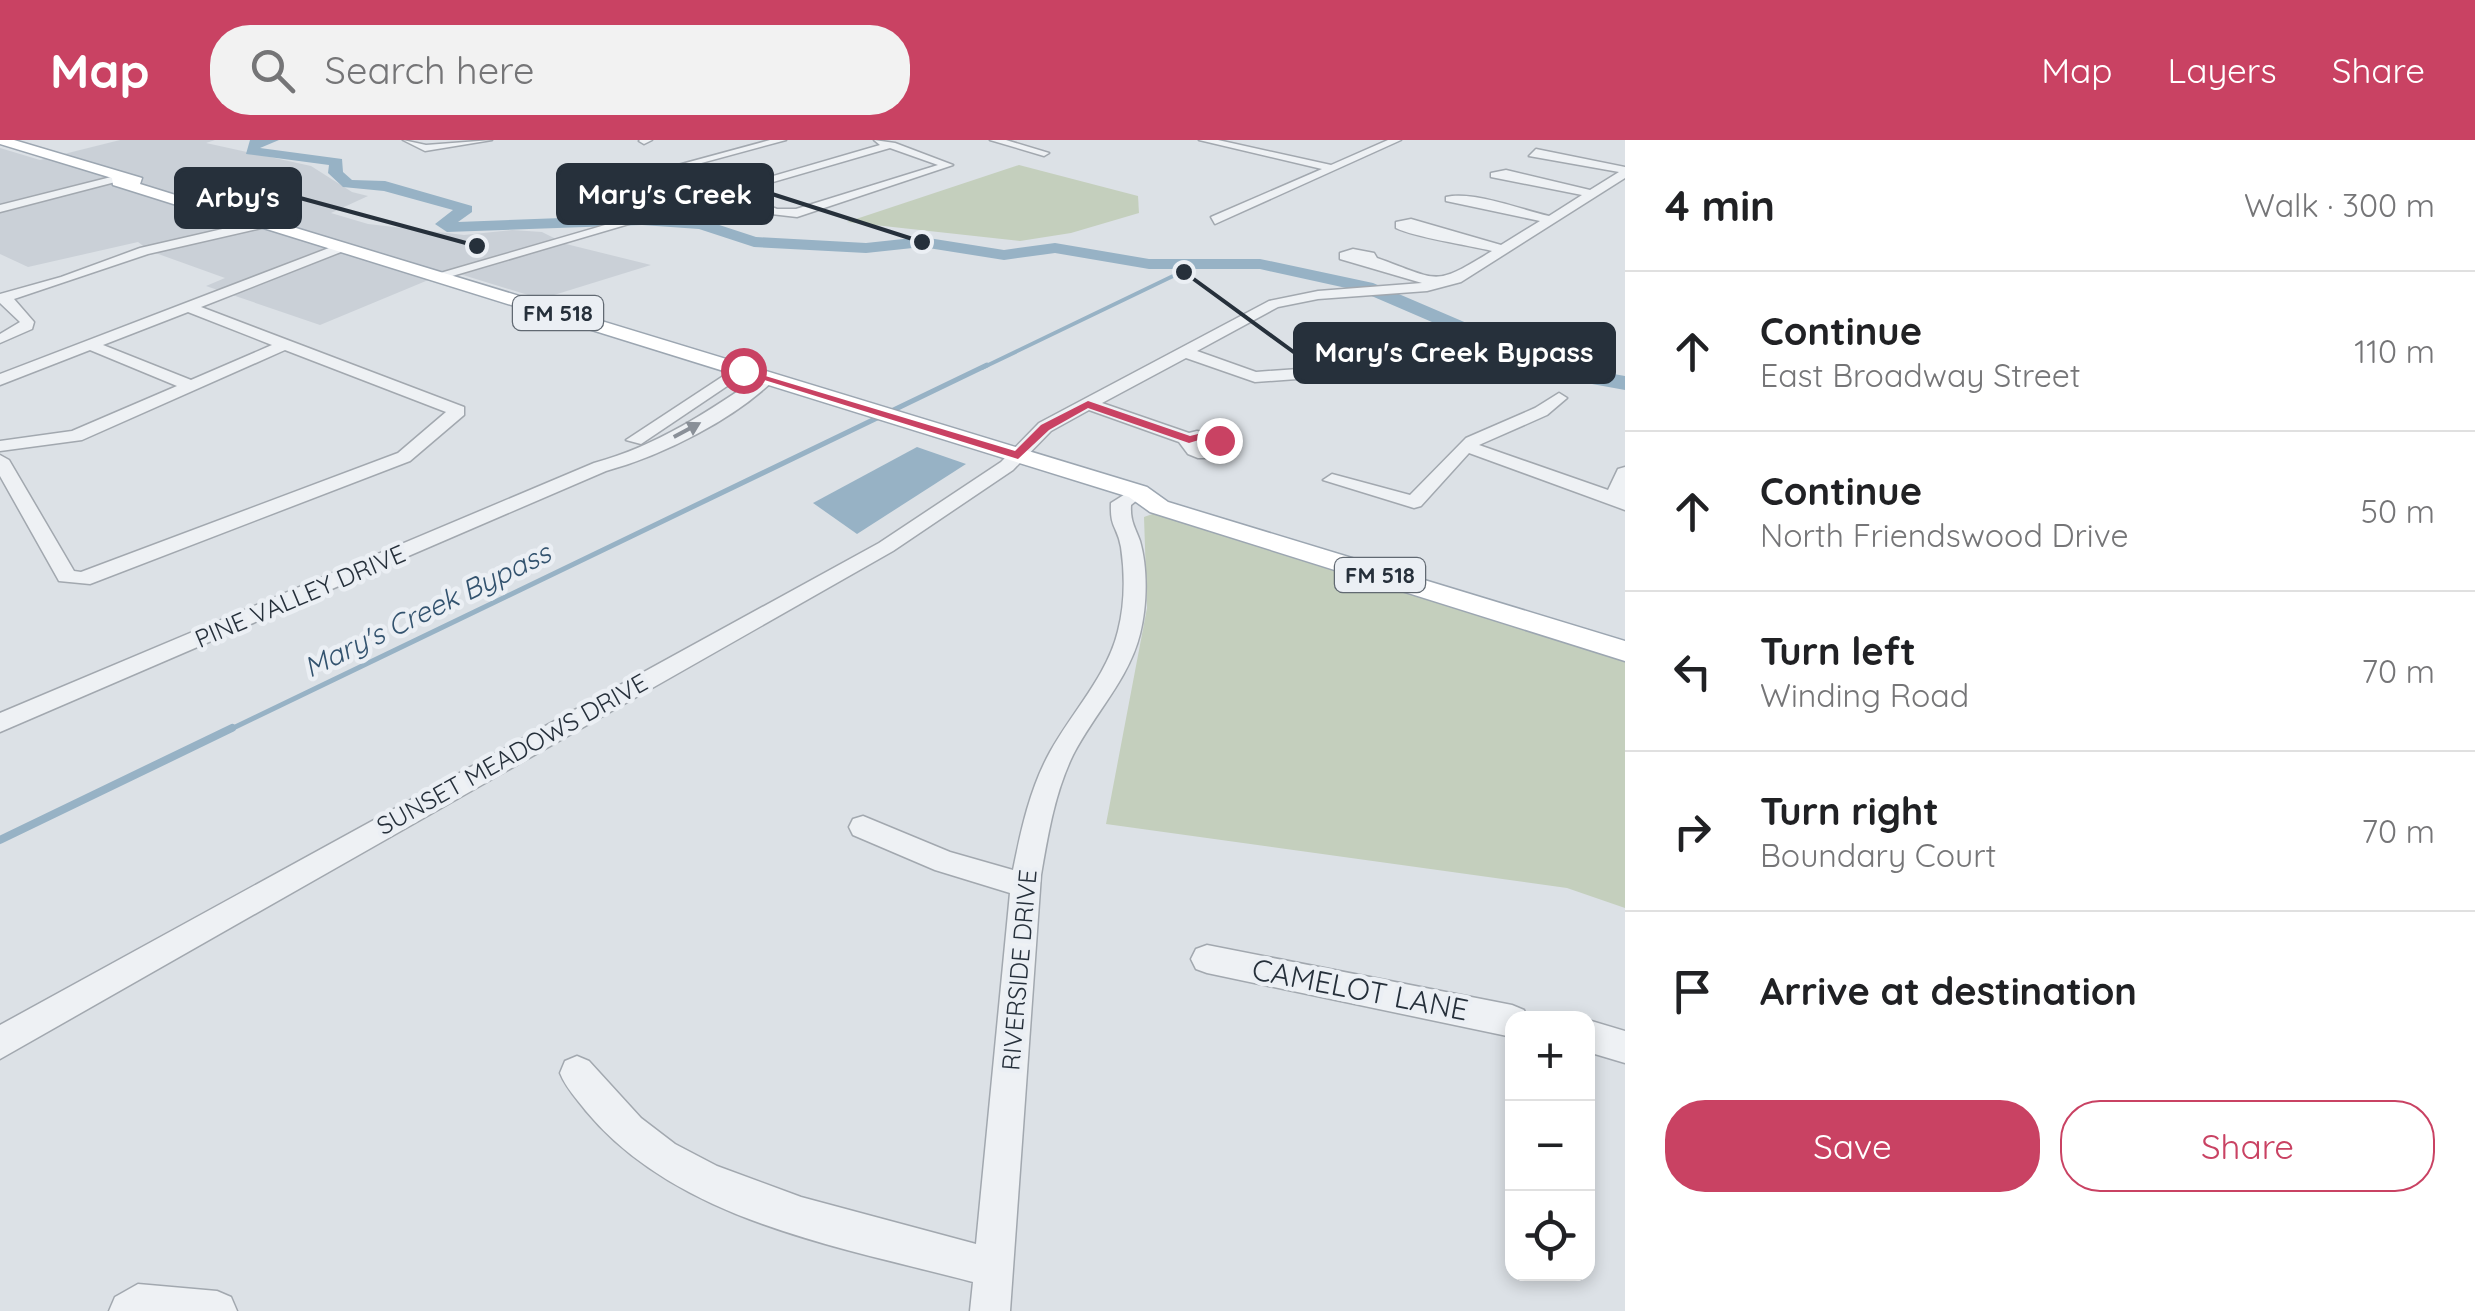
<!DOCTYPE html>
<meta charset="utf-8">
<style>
:root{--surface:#fff;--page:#f2f2f2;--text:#202124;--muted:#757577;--line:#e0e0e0;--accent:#c94263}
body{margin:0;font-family:Quicksand,sans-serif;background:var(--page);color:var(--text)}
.controls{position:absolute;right:30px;bottom:30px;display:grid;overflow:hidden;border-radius:20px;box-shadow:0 5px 15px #0003}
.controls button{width:90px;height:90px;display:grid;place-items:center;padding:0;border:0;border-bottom:2px solid var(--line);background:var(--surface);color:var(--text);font:50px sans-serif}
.stop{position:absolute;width:30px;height:30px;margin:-22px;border:8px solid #c94263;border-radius:50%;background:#fff}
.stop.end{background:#c94263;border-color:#fff;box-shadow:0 2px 10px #0008}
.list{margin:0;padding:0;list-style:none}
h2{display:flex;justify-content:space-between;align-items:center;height:130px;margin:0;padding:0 40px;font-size:42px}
h2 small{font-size:32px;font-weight:400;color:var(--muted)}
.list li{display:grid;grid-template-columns:65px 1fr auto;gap:30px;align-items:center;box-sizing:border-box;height:160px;padding:0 40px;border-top:2px solid var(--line)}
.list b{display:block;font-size:38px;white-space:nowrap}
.list p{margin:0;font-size:32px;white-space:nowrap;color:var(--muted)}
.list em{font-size:32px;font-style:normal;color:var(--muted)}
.actions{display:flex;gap:20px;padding:30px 40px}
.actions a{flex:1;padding:22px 0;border:2px solid var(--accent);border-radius:40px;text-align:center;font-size:35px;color:var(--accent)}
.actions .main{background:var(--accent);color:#fff}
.icon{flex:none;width:55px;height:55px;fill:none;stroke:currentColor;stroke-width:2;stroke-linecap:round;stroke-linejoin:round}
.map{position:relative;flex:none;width:1625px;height:1171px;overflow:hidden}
header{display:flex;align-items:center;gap:60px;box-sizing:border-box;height:140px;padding:0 50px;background:var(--accent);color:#fff}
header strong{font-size:48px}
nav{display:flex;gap:55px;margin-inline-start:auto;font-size:35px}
.search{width:700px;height:90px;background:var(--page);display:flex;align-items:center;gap:25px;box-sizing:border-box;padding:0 35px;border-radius:40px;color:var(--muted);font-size:38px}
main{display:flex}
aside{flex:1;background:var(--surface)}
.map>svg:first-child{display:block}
</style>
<header>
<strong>Map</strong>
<div class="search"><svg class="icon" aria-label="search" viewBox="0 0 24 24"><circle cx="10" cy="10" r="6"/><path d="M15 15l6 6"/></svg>Search here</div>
<nav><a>Map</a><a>Layers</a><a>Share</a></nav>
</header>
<main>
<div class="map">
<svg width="1625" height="1171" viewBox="0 0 1625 1171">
<rect width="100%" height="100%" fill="#dce1e6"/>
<polygon fill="#cad0d7" points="120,0 215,0 206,3 311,26 352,52 368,56 331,73 368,84 464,95 512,90 542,92 566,104 651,125 541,159 450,131 320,185 206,146 225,138 150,111 138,102 28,127 0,114 0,8 40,20"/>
<g fill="#c4cfbd">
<polygon points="1019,25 1138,56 1139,73 1071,93 1020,101 847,82"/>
<polygon points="1158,372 1625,521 1625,768 1567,748 1106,684 1147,468 1144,377"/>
</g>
<polygon fill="#97b2c5" points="917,307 966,324 857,394 813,363"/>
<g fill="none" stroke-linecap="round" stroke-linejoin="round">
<polyline stroke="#97b2c5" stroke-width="4" points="982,228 1198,124"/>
<polyline stroke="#97b2c5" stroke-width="5" points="227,591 987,225"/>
<polyline stroke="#97b2c5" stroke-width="8" points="0,700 232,588"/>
<polygon fill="#97b2c5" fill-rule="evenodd" points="250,0 279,0 260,8 342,19 343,32 352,40 385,41 472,66 472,72 458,82 642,75 701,79 756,97 866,103 922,97 1004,110 1055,103 1149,119 1260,119 1373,143 1490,193 1551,223 1625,236 1625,250 1537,234 1476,201 1360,151 1260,129 1149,129 1055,113 1004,120 922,107 866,113 754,107 699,89 642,85 447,92 435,84 453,70 384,51 343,47 328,33 329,25 246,14"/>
<g stroke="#a2a8af" stroke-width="3">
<g id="minor">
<polygon points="403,0 426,5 492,0 425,11"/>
<polygon points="652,0 644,4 639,1 640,0"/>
<polygon points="770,0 786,0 624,44 619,41"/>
<path d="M874,0L895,3L953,25L797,77L771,74L724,56L442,139L430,136L880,5ZM890,8L938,25L796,69H777L735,53Z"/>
<polygon points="990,0 1006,0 1049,13 1044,16"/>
<polygon points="1199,0 1218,0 1331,25 1388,0 1401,0 1215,84 1211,77 1322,29"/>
<path d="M1536,9L1625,27V38L1461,142L1427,151L1318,159L1278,167L1197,211L1256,232L1355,225L1360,218C1376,214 1393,216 1403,231L1401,234L1380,239L1365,234L1255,242L1186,218L1102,263L1189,293L1197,291L1225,296L1234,309L1222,318H1198L1188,314L1179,302L1089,270L1051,291L1013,330L893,411L0,919V885L879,403L1001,322L1039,283L1269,161L1318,151L1422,143L1340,119V113L1353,109L1374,113L1377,118C1441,141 1433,147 1492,111C1468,105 1413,97 1396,88V82L1411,79L1501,105L1540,81L1446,61V57C1474,51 1519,69 1549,76L1582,55L1491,37V33L1506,30L1590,50L1619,32L1529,16ZM1200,302L1213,304L1215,308L1206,309Z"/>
<polygon points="119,35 123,40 0,72 0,65"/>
<polygon points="266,79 270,86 148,114 14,159 34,182 32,189 0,203 0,194 20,182 0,163 0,154 61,137 140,108"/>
<path d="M342,103L346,104V110L201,167L464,267V275L410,321L90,444L59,441L0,336V315L9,320L74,431L81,432L398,313L446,272L285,210L82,300L0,311V301L72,291L177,246L90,210L0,245V234ZM188,172L272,205L191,240L103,205Z"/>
<polygon points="737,227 751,230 641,304 626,300"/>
<path d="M762,235L776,238C735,279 662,316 606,331L0,592V573L594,323C657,306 709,271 762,235Z"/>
<polygon points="1559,253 1567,258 1547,275 1479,305 1608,350 1618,329 1625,327 1625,370 1469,313 1421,366 1414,368 1323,340 1332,334 1410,355 1466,298 1535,268"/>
<path d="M1138,346L1147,352L1131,365C1130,381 1135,387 1140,401C1148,429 1147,466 1140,494C1129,539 1094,574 1073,615C1055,652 1048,694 1041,735L1010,1171H970L973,1142C841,1107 677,1081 586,971C576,958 566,948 560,933L565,921L577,916L589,921L641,978L675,1004L717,1026L801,1057L976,1104L1010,753L935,730L853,695L849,687L853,679L863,676L950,712L1013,730C1021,690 1030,648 1050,612C1072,572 1107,536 1118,491C1125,464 1125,434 1121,407C1117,385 1110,389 1111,363Z"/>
<polygon points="1207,805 1512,865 1524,870 1527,878 1512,878 1512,897 1207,833 1196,829 1191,819 1196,809"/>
<polygon points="1588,880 1625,891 1625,923 1588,912"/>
<polygon points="138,1144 217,1151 231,1157 237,1171 109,1171 115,1157"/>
</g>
</g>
<g stroke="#9ca6b1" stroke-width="3">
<polygon id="major" points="0,0 14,0 142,38 140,44 243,76 263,78 1147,347 1168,362 1625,501 1625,521 1150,372 1129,357 257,86 237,84 113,45 112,38 0,4"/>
</g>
<use href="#minor" fill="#eef1f4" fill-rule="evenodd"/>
<use href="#major" fill="#fff" fill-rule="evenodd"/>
</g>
<defs><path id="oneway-solid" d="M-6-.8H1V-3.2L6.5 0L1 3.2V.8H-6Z" transform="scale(2.5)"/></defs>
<use fill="#8a9098" href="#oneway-solid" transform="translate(687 290) rotate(-28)"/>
<polygon fill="#c94263" points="739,228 1015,311 1041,285 1088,261 1190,296 1202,293 1225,300 1219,304 1202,299 1189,303 1088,268 1049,290 1018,319 739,232"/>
<g text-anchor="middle" stroke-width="9" stroke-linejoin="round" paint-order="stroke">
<g fill="#ebeff4" stroke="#616972" stroke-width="2.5">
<rect x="513" y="156" width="90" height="34" rx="8"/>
<rect x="1335" y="418" width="90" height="34" rx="8"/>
</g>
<g font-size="22" font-weight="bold" fill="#26303b">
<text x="558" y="181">FM 518</text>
<text x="1380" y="443">FM 518</text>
</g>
<g font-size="25" fill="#26303b" stroke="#ebeff4">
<text transform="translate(300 456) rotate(-23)" y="9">PINE VALLEY DRIVE</text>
<text transform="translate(512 614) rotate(-29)" y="9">SUNSET MEADOWS DRIVE</text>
<text transform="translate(1019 830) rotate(-85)" y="9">RIVERSIDE DRIVE</text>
</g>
<g font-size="28" font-style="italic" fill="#32526e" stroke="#ebeff4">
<text transform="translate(427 470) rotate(-26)" y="10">Mary's Creek Bypass</text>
</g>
<g font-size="30" fill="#26303b" stroke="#ebeff4">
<text transform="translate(1360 850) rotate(11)" y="10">CAMELOT LANE</text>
</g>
</g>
<path fill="none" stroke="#26303b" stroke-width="4" d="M922 102L772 54M477 106L300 58M1184 132L1295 213"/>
<g fill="#26303b" stroke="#ebeff4" stroke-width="4">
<circle cx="922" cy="102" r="10"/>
<circle cx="477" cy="106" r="10"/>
<circle cx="1184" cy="132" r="10"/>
</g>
<g fill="#26303b" stroke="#26303b" stroke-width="4">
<rect x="558" y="25" width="214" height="58" rx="10"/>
<rect x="176" y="29" width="124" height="58" rx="10"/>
<rect x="1295" y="184" width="319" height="58" rx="10"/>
</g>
<g font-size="28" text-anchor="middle" font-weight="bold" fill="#fff">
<text x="665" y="64">Mary's Creek</text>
<text x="238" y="67">Arby's</text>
<text x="1454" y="222">Mary's Creek Bypass</text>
</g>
</svg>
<div class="controls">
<button>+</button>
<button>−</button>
<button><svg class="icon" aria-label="locate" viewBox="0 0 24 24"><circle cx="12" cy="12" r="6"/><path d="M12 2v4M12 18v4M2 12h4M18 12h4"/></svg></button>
</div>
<div class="stop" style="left:743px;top:230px"></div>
<div class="stop end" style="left:1219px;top:300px"></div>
</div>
<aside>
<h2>4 min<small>Walk · 300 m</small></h2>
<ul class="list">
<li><svg class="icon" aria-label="ahead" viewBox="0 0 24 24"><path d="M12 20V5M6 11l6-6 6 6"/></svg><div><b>Continue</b><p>East Broadway Street</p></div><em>110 m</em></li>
<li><svg class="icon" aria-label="ahead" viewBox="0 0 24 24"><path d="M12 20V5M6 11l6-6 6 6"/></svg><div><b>Continue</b><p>North Friendswood Drive</p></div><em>50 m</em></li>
<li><svg class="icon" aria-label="left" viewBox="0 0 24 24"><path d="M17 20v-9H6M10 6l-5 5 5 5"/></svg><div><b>Turn left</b><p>Winding Road</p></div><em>70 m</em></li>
<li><svg class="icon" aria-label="right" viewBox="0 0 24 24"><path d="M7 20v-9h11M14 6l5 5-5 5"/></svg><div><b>Turn right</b><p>Boundary Court</p></div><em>70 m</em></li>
<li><svg class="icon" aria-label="arrive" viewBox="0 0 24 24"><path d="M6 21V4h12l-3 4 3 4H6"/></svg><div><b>Arrive at destination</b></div></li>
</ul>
<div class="actions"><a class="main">Save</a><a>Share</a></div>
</aside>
</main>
